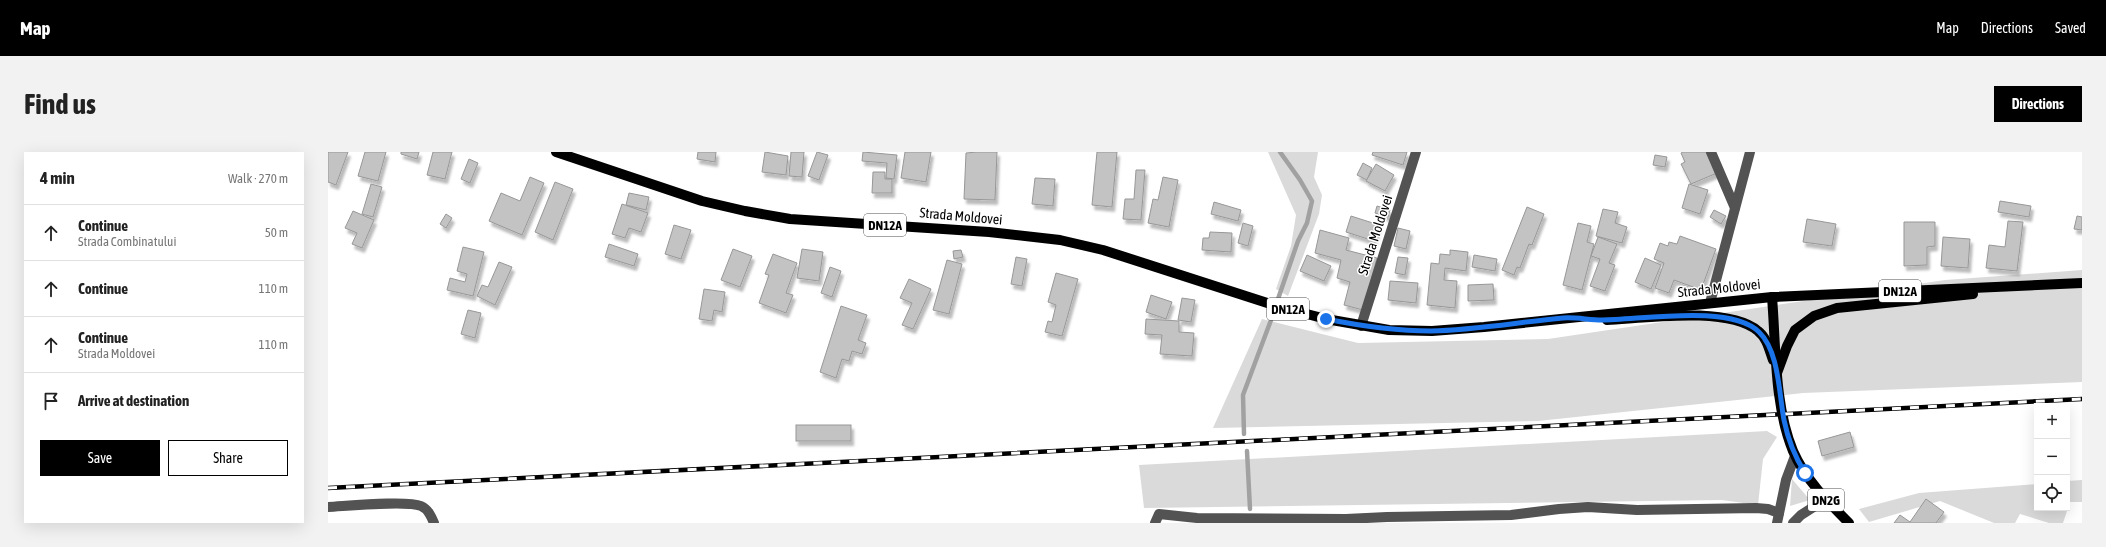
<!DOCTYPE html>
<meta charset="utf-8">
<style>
:root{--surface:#fff;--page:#f2f2f2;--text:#222;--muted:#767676;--line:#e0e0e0;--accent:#000}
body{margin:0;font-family:"Asap Condensed",sans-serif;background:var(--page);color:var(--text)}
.controls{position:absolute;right:12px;bottom:12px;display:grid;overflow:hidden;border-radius:0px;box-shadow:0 4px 16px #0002}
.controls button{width:36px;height:36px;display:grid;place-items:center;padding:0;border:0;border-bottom:1px solid var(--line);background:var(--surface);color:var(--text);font:20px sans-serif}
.stop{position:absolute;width:12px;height:12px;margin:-9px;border:3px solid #1a73e8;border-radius:50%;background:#fff}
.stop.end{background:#1a73e8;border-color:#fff;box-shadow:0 1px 4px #0008}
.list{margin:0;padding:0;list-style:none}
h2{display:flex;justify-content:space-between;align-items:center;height:52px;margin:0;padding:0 16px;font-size:17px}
h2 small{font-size:13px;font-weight:400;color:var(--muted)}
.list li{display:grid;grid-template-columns:26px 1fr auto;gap:12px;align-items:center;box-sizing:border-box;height:56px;padding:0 16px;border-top:1px solid var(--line)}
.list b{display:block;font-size:15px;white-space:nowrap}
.list p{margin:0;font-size:13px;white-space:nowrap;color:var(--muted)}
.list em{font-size:13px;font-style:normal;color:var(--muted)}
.actions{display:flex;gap:8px;padding:12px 16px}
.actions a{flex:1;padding:9px 0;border:1px solid var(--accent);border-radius:0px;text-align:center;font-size:14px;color:var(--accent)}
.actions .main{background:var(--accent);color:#fff}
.icon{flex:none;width:22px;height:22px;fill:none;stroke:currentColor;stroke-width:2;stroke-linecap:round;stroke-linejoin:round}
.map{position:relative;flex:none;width:1754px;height:371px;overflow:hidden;border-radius:0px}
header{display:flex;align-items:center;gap:24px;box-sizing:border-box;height:56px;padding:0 20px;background:var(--accent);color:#fff}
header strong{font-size:19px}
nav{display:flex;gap:22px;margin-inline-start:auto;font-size:14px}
.intro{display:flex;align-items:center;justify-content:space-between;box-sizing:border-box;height:96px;padding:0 24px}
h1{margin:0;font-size:28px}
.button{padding:10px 18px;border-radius:0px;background:var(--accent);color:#fff;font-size:14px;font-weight:700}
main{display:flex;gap:24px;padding:0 24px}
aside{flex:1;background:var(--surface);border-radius:0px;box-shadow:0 4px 16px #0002}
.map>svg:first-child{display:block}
</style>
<header>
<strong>Map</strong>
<nav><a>Map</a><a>Directions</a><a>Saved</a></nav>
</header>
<div class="intro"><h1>Find us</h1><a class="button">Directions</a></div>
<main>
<aside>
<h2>4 min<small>Walk · 270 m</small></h2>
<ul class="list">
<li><svg class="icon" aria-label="ahead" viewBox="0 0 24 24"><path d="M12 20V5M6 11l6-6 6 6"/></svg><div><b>Continue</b><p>Strada Combinatului</p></div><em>50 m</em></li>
<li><svg class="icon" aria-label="ahead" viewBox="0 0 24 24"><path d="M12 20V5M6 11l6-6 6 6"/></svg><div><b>Continue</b></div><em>110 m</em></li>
<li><svg class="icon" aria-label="ahead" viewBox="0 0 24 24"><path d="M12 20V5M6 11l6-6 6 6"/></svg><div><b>Continue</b><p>Strada Moldovei</p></div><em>110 m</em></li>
<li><svg class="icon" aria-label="arrive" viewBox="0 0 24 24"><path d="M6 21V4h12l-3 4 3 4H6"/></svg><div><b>Arrive at destination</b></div></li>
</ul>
<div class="actions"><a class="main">Save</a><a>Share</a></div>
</aside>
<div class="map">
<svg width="1754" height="371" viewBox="0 0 1754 371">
<defs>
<filter id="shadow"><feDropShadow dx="2.5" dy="4.5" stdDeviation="1" flood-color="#0004"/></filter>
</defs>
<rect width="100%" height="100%" fill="#fff"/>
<g fill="#dadada">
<polygon points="940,0 990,0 986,25 994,43 991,62 960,144 948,137 963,94 968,63"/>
<polygon points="1754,118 1754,230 1475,241 1210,269 885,276 934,167 1030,191 1220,187 1617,128"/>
<polygon points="1439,279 1449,285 1435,307 1430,353 1394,348 816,356 811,313"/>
<polygon points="1464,327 1482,348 1462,354"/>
<polygon points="1754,328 1754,350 1742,350 1735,371 1721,371 1692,362 1687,371 1666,371 1612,349 1541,370 1531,357 1591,341 1709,332 1709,356 1739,356 1739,329"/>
</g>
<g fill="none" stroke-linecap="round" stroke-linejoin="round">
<g stroke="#a1a1a1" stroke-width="4.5">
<polyline points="950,147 970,89 979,71 984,49 972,28 952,0"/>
<polyline points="916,282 915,243 946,160"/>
<polyline points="919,299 922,357"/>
</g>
</g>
<g fill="#c3c3c3" stroke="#979797" filter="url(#shadow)">
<polygon points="0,0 20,0 8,33 0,30"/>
<polygon points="37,0 58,0 50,29 30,24"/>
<polygon points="73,0 91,0 89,7 73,2"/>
<polygon points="105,0 124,0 117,27 99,23"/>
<polygon points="370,0 388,0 387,10 369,7"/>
<polygon points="437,0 460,4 458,23 434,20"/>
<polygon points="463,0 476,0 474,25 461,24"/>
<polygon points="489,0 500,3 491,28 480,24"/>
<polygon points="535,0 569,3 566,27 558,26 559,11 534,9"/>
<polygon points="577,0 603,0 598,30 573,26"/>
<polygon points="649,0 669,0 667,48 636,47 638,1"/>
<polygon points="769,0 789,0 784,55 764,53"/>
<polygon points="1045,0 1079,0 1075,13 1044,3"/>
<polygon points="1355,0 1378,0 1389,21 1363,32 1353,12 1357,10 1353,1"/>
<polygon points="1327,3 1339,5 1337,15 1325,13"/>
<polygon points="141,7 150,11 142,31 133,27"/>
<polygon points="1035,11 1044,16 1039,28 1029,23"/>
<polygon points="1048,12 1066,23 1057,39 1038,29"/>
<polygon points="808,18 817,18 813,68 795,67 797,47 806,47"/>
<polygon points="545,20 557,20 557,27 564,27 564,41 544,41"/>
<polygon points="202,25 216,31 194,83 161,69 173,41 192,49"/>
<polygon points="835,25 850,28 841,75 820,71 825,47 830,48"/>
<polygon points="707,26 727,27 725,54 704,52"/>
<polygon points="227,30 245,37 225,88 207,80"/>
<polygon points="43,32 54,35 45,65 34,62"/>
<polygon points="1361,32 1380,38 1372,62 1354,56"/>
<polygon points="301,41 321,45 318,58 298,53"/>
<polygon points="1672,49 1703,54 1701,65 1670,60"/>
<polygon points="886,50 913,58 910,69 883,62"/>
<polygon points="294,52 320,61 313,80 301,76 297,86 284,82"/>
<polygon points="1049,54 1062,58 1060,65 1047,61"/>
<polygon points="1199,55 1216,62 1204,93 1201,92 1192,116 1189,115 1186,123 1174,118"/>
<polygon points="1275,57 1290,60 1287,71 1299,75 1294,91 1268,84"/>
<polygon points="1386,58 1398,64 1393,72 1382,65"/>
<polygon points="25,59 46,68 34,96 24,92 29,81 17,76"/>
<polygon points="118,62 124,66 118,76 112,72"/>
<polygon points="1023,64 1051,73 1046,89 1018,80"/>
<polygon points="1749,64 1754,65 1754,78 1746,77"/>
<polygon points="1479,67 1508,72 1504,94 1475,90"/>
<polygon points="1680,69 1695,70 1689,119 1658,116 1661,93 1677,95"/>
<polygon points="1576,70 1607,70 1607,94 1599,95 1599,113 1576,114"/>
<polygon points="915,71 925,74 920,94 910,91"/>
<polygon points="1250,71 1263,74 1259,90 1266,92 1254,138 1235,133"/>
<polygon points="346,73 363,78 353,107 337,102"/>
<polygon points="1070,76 1082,79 1078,97 1066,94"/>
<polygon points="992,78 1021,86 1018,98 1049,106 1035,158 1016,153 1022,130 1009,126 1013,108 987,101"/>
<polygon points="882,80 904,81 903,100 874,98 875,86 881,86"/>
<polygon points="1352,84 1388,97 1373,138 1346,128 1341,141 1327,136 1336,111 1326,107 1332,91 1340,94 1341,90 1349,92"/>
<polygon points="1270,85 1289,92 1281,111 1287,113 1277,139 1262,134 1272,107 1263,104"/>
<polygon points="1615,85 1642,87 1640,116 1613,114"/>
<polygon points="281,92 310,102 306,114 277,105"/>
<polygon points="135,95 156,100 145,144 119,138 122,126 137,130 139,122 129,119"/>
<polygon points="405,97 424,104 412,135 393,128"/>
<polygon points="474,97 495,100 491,129 469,126"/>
<polygon points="633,98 635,105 626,107 625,99"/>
<polygon points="1122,98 1140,100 1138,119 1117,116 1116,128 1129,129 1127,156 1099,153 1103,111 1111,112 1112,102 1122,103"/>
<polygon points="445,102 469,111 458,141 465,143 458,161 431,151 441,123 437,122"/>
<polygon points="979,103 1003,114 996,129 972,119"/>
<polygon points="1146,103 1169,107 1167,119 1144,115"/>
<polygon points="688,105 699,107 694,134 683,132"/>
<polygon points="1070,105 1080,106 1077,123 1067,121"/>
<polygon points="1317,106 1333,113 1323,137 1307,130"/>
<polygon points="619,108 634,112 621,162 605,158"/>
<polygon points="171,110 184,115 167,153 149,144 154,133 160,135"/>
<polygon points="502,115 513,119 504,145 493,141"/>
<polygon points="728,121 750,127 734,184 717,180 720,169 724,170 728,153 720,150"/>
<polygon points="581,127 603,137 585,177 574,173 584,151 572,146"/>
<polygon points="1062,129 1090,131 1088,151 1060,148"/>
<polygon points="1165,132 1166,148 1140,149 1140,133"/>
<polygon points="376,137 397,140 394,160 386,158 384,169 371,167"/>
<polygon points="823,143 844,150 838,167 818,160"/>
<polygon points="854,146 867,148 863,170 850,168"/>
<polygon points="513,154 539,163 530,188 538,191 534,202 524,199 521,209 514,207 508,226 492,220"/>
<polygon points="140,158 153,161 147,186 133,182"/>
<polygon points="818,167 851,169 851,180 866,181 864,204 832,202 834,183 817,182"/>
<rect x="468" y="273" width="55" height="16"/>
<polygon points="1522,280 1526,295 1494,304 1490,289"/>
<polygon points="1598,347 1616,360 1608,371 1566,371 1572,363 1582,370"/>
</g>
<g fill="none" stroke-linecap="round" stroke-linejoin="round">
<g stroke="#535353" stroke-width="10">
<polyline points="1383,0 1407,56"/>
<polyline points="1382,151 1422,0"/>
<polyline points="1033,174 1088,0"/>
<path d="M0,355C19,354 79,348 93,354C100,357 103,364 106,371"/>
<polyline points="827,371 831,362 869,366 1018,367 1059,365 1183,363 1231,357 1260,355 1309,358 1428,356 1440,357 1451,361"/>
<polyline points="1449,371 1458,328 1467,304"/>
<polyline points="1465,371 1473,363 1498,347"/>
</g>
<g stroke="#000" stroke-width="10">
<polyline points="228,0 374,49 417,59 462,67 661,80 732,88 775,98 952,155 998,167 1061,178 1104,179 1156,175 1444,145 1754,131"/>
<path d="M1444,145C1448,193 1446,253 1465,299C1477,327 1500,350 1521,371"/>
<path d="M1279,168C1317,166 1400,154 1430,179C1439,186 1441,197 1445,208"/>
<polyline points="1449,221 1459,194 1467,178 1486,164 1509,156 1645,142"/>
</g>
<g stroke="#000" stroke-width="4.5">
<polyline id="rail" points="0,336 1754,247"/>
</g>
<use href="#rail" stroke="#fff" stroke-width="3" stroke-dasharray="9" stroke-linecap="butt"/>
</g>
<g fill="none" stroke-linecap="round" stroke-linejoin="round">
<path stroke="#1a73e8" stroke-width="5" d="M998,167C1033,174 1067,179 1103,179C1147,178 1191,170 1235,166C1248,165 1261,168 1274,168C1313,168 1402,152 1431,180C1451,199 1451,242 1456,268C1460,288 1467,305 1477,321"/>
</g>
<g text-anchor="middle" stroke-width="3" stroke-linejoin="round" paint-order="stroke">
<g fill="#fff" stroke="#4c4c4c" stroke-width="1">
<rect x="536" y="62" width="42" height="22" rx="3"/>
<rect x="1551" y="128" width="42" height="22" rx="3"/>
<rect x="939" y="146" width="42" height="22" rx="3"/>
<rect x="1480" y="337" width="36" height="22" rx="3"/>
</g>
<g font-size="13" font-weight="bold" fill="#000">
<text x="557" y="78">DN12A</text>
<text x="1572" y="144">DN12A</text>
<text x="960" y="162">DN12A</text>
<text x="1498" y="353">DN2G</text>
</g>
<g font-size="14" fill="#000" stroke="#fff">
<text transform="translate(633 64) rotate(5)" y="5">Strada Moldovei</text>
<text transform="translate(1047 83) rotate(-72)" y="5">Strada Moldovei</text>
<text transform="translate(1391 136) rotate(-6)" y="5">Strada Moldovei</text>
</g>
</g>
</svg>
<div class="controls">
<button>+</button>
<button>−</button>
<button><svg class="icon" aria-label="locate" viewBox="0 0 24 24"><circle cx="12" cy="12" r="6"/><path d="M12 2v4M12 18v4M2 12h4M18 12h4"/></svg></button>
</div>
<div class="stop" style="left:1477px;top:321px"></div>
<div class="stop end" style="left:998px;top:167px"></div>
</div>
</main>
